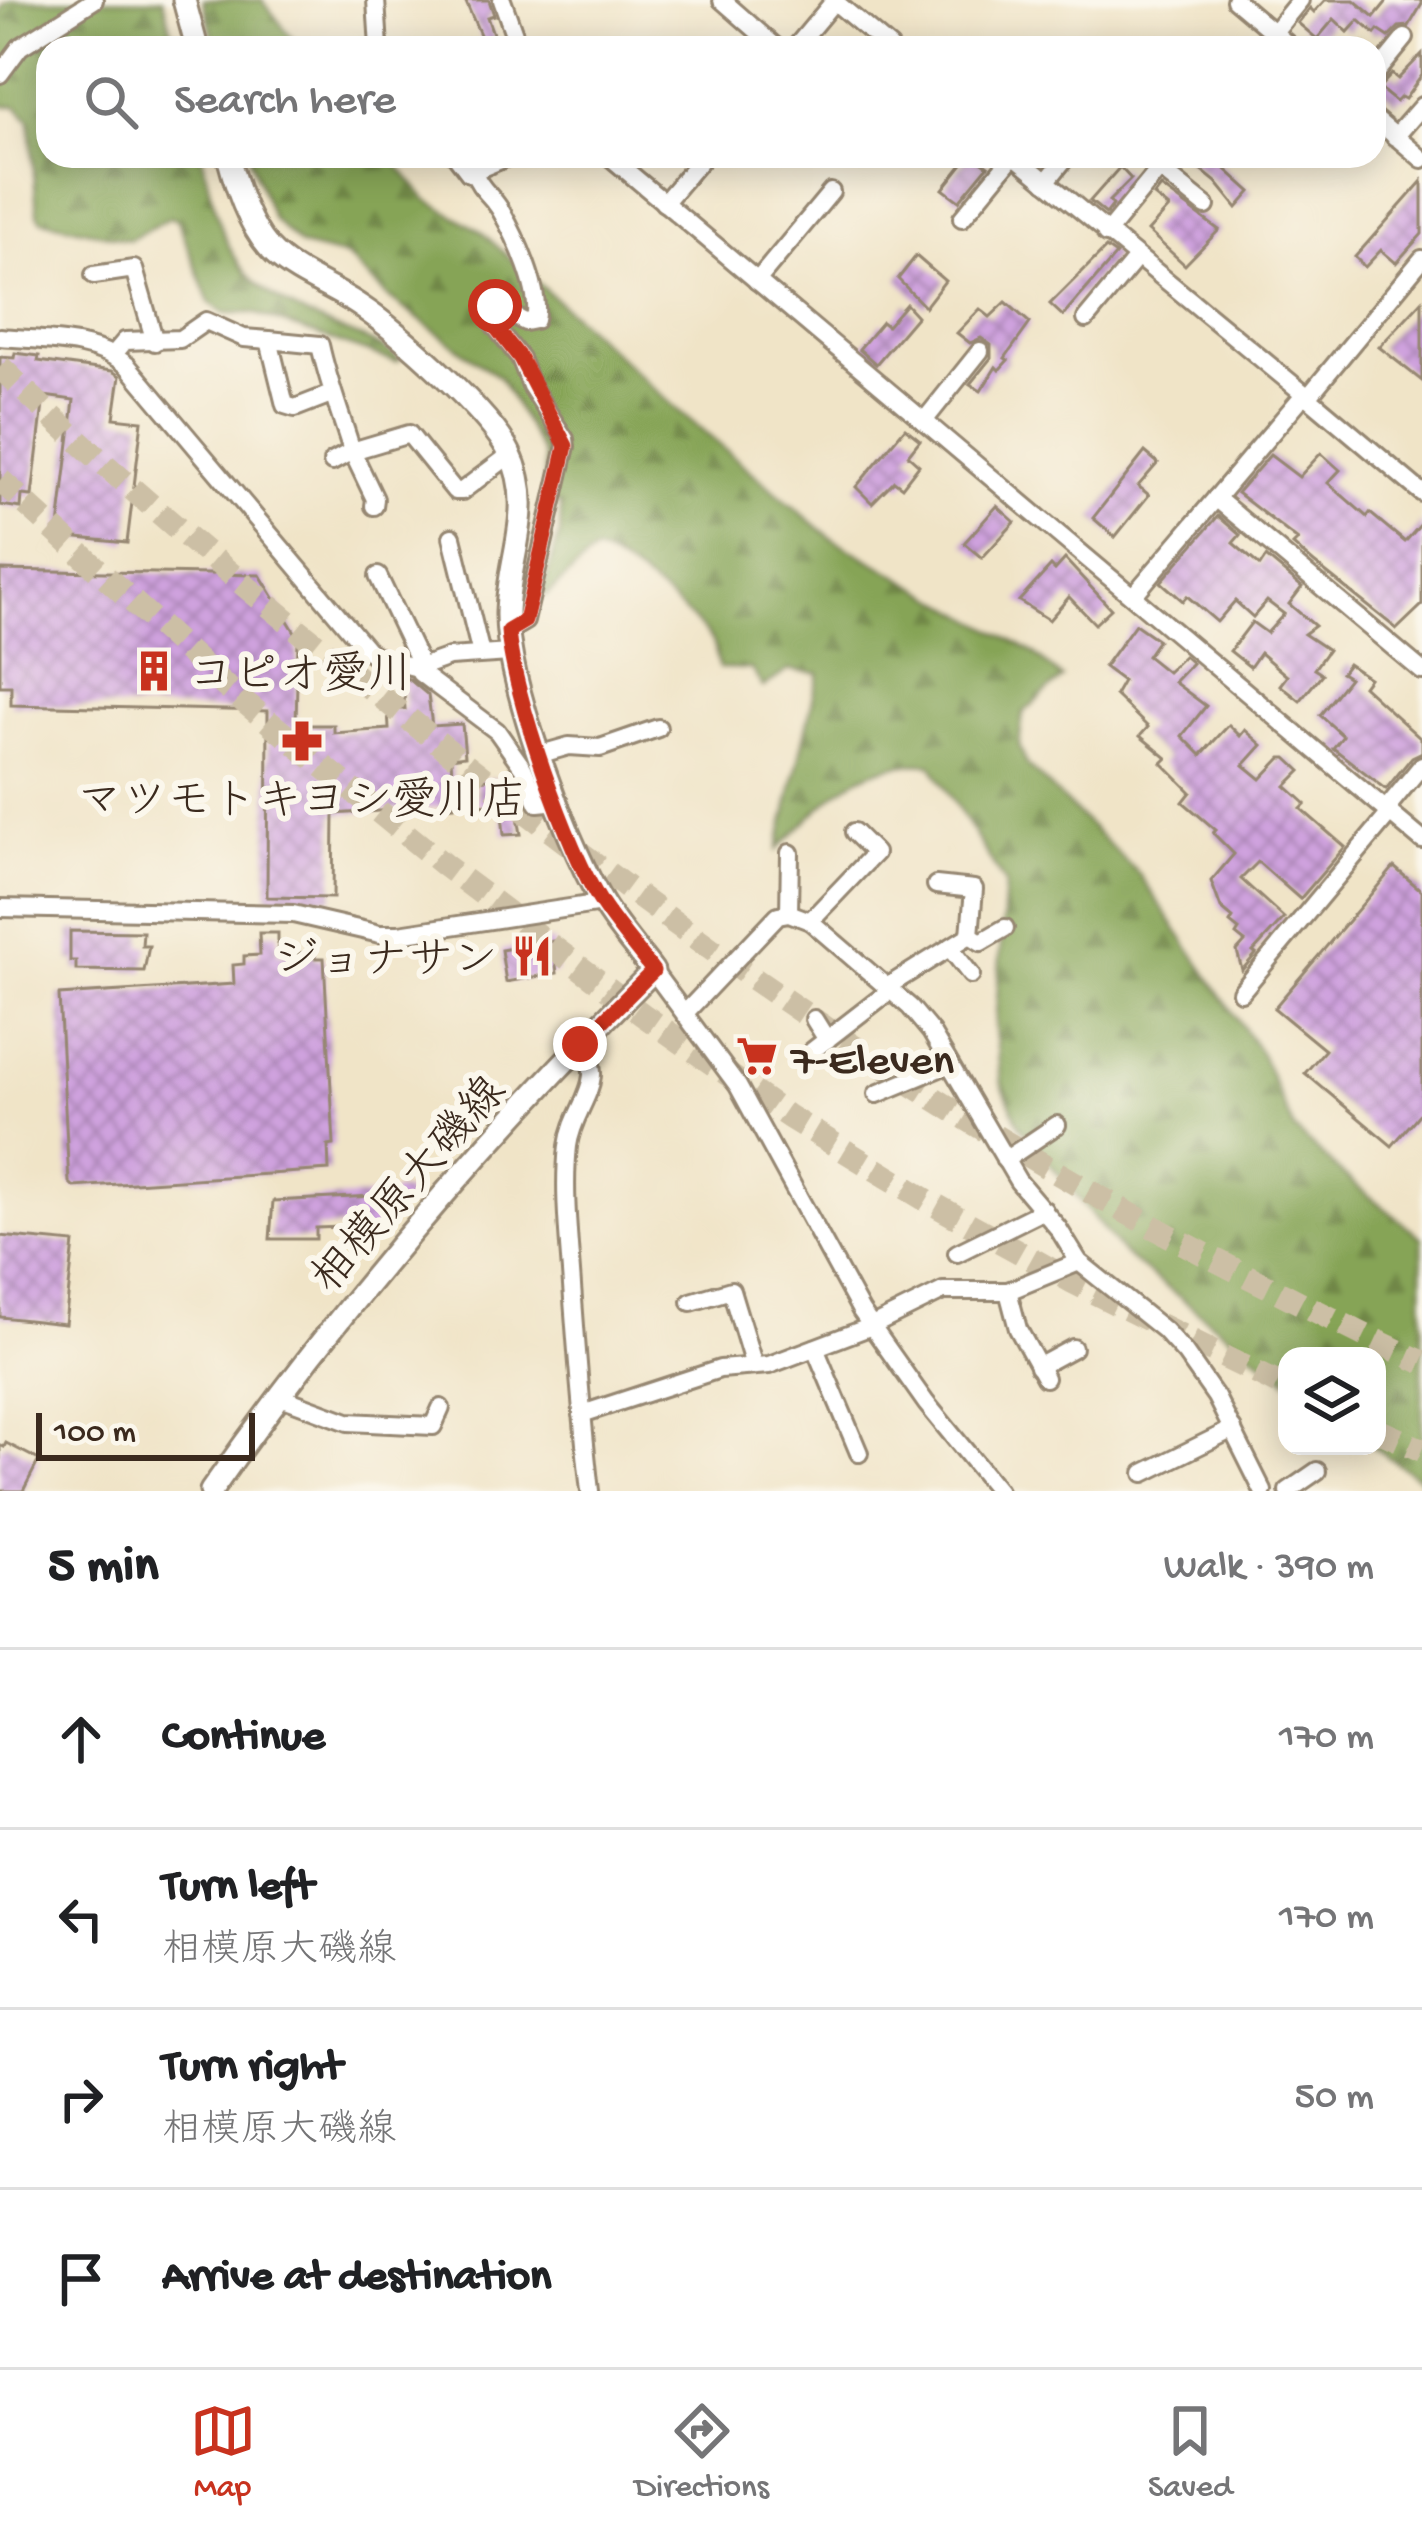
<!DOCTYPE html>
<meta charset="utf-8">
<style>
:root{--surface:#fff;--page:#f2f2f2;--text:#202124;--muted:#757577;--line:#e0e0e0;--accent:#c8321e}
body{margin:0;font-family:"Gochi Hand","Klee One",sans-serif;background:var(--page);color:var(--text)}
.controls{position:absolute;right:36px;bottom:36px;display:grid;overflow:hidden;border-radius:24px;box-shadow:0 6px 30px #0003}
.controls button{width:108px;height:108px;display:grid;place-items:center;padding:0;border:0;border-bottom:3px solid var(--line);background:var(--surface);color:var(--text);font:60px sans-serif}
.scale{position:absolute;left:36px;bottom:30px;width:219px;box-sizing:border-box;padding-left:12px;border:6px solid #3b2a1e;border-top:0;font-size:33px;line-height:42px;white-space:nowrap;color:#3b2a1e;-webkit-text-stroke:9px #fbf7ec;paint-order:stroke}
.stop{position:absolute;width:36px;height:36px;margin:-27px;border:9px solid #c8321e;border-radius:50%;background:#fff}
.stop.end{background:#c8321e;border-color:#fff;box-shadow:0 3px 12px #0008}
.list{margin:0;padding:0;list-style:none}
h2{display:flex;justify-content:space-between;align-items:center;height:156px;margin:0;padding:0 48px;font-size:51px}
h2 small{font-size:39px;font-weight:400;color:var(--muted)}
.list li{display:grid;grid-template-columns:78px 1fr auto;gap:36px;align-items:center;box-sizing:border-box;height:180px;padding:0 48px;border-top:3px solid var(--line)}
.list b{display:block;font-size:45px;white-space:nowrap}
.list p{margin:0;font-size:39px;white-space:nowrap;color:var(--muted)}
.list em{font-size:39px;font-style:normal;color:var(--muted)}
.icon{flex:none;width:66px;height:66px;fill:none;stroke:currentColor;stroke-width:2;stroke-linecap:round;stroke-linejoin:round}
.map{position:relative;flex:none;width:1422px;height:1491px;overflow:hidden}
.search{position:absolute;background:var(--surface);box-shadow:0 6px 30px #0003;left:36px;right:36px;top:36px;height:132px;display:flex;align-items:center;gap:30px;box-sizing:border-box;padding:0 42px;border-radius:36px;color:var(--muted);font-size:45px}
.sheet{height:876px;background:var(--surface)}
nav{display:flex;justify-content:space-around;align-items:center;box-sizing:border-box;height:168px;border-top:3px solid var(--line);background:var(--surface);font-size:33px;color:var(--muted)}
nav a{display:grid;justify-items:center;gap:6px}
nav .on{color:var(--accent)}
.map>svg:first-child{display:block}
</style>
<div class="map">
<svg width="1422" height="1491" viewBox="0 0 1422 1491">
<defs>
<pattern id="forest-firs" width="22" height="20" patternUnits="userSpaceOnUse" patternTransform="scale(3)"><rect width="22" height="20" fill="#86a456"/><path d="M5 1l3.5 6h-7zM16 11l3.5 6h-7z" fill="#6f8647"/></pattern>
<pattern id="building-cross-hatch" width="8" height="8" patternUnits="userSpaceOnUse" patternTransform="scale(3)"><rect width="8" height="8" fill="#cfa2de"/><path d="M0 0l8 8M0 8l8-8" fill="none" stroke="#a984b3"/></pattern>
</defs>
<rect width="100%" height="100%" fill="#fbf7ec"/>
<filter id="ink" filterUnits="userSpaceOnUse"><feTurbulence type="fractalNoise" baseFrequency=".00833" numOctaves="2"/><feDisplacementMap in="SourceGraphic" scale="24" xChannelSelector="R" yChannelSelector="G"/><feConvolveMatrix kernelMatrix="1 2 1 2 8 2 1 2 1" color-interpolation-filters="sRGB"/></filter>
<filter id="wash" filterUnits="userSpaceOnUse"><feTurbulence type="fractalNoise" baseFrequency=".004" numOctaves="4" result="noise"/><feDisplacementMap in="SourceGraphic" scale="48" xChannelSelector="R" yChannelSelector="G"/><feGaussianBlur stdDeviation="2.7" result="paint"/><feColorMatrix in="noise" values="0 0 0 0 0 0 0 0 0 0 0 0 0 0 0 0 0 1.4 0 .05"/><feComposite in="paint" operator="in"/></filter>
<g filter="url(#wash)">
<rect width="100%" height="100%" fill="#f0e4c7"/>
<g fill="url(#forest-firs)" stroke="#60673a" stroke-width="3">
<path d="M12,0H163L176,48H48V156H202C225,256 234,286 335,328C360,338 379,342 400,360L395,362L254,313H225L210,303L178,221L170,217L130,240L42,220L37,213L30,120L17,106H0V88L4,84V73L0,71V15L4,4Z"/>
<polygon points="203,0 262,0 300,48 216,48"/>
<path d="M249,156H390L426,199L479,230L681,413L831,538L1032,652L1062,678L1023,713L1019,745L1027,765L1138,873L1261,1054L1294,1129L1341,1173L1422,1238V1480L1372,1446H1377V1356H1287V1380L1122,1253L1019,1125L1001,1082L995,1029L1005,884L931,764C858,758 827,802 778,849L819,673L789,670L763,687L751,669L719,668C717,659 716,647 711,640C697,618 617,553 594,552L546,596L542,593L560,534L561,505L545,501L544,456L500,378L387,296L347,257L301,246L272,218Z"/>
</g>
<g id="blocks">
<g fill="url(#building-cross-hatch)">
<polygon points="465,0 489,0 494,15 487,17 496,42 485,46"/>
<polygon points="1325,0 1354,0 1374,17 1388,0 1422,0 1422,4 1409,26 1399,27 1389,37 1378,30 1375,34 1359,20 1348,32 1334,19 1317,39 1298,23 1310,8 1314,12"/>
<polygon points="1422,54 1422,75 1405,99 1401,97 1396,102 1379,88 1392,74 1398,79"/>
<polygon points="969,156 975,156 988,166 959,201 943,189"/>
<polygon points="1184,156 1211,156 1251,192 1237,208 1216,182"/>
<polygon points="1120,167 1131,179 1109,201 1113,205 1106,214 1090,201"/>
<polygon points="1422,181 1422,234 1396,263 1381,250 1365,267 1355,257"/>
<polygon points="1161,187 1219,230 1185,265 1148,231 1169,208 1154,196"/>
<polygon points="1106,248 1116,255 1063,316 1050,304"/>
<polygon points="916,256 945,281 925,307 898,279"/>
<polygon points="1422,301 1422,381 1379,347"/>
<polygon points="1006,302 1030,323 1005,358 1008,360 999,370 996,367 981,391 970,384 991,358 991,345 981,338 970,343 957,333 980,309 990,317"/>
<polygon points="906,304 917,316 876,364 859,349 882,322 887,326"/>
<polygon points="15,353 39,356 38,361 112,371 120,376 114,418 142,421 127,543 58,536 74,400 44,396 32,496 22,495 21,508 0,505 0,357 14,358"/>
<polygon points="905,428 920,440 908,455 919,465 902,487 894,481 872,503 856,487"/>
<polygon points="1145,452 1158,463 1138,486 1149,495 1115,537 1093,518"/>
<polygon points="1321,453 1340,470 1328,483 1367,517 1370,513 1405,542 1422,523 1422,605 1397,629 1314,563 1293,545 1298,540 1237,493 1270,455 1299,477"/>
<polygon points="997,506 1015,522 982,558 964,543"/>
<polygon points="1218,516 1240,535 1233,543 1260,566 1266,557 1302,587 1289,604 1315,626 1304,634 1328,650 1314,669 1322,674 1300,701 1280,685 1287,676 1260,653 1250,667 1230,651 1252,622 1267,633 1284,614 1267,601 1253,617 1235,601 1217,622 1187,596 1183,601 1161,582"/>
<polygon points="1065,559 1111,609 1095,624 1069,597 1049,620 1019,601 1051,566 1055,570"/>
<polygon points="0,570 260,575 298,637 296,725 334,725 334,733 389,729 388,709 405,709 403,678 409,679 428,695 432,726 462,724 465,756 451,758 454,806 334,814 333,898 267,897 268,711 11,705 11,686 0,686"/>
<polygon points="1135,624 1158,640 1147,656 1167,672 1184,656 1192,663 1174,682 1206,706 1182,736 1201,755 1229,725 1240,736 1245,730 1262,745 1244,765 1261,779 1281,758 1287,758 1301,771 1286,786 1306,804 1301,809 1345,847 1300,899 1258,862 1241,879 1284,918 1253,952 1256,954 1242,970 1237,951 1245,942 1236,935 1239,930 1230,923 1233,918 1221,908 1211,881 1234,854 1213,833 1216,830 1183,802 1191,792 1162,763 1167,758 1140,736 1148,727 1115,695 1123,681 1104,667"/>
<polygon points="1348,664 1369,678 1363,686 1422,740 1422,752 1412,757 1386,789 1333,748 1343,736 1320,715 1349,678 1341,673"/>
<polygon points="511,777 521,834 504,835 501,803 478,805 476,780"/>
<polygon points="1394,867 1422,891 1422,1111 1392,1146 1305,1073 1325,1050 1274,1008"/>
<polygon points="70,931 143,932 142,946 149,946 144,971 76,970 76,961 70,961"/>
<polygon points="259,933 278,933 278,954 315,952 315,958 324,958 334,1145 328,1146 329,1170 74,1187 69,1182 59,995 234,984 233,965 244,964 244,956 260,955"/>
<polygon points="553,941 557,973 506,982 501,950"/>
<polygon points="393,1191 407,1191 407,1204 388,1211 384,1225 375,1226 375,1235 343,1237 343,1227 316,1228 316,1239 270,1239 273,1201 393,1195"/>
<polygon points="0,1236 74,1243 65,1324 0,1317"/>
<polygon points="6,1443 39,1460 23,1491 0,1491 0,1445 4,1447"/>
</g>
</g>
</g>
<g filter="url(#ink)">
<use href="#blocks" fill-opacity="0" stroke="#968772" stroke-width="3"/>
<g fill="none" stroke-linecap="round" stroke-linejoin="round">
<g stroke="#ccbfa5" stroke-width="24" stroke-dasharray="24 12" stroke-linecap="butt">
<path d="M0,367C132,495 276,613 420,728C687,942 967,1138 1275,1290C1324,1315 1372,1340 1422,1362"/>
<polyline points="0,480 225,686 444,865 643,1015 789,1117 928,1201 1073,1282 1287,1388"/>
<polyline points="1377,1430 1422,1450"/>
</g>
<g stroke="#968772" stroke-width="22">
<g id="minor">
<polyline points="376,0 379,48"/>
<polyline points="502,0 519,48"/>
<polyline points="722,0 777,48"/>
<polyline points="1235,0 1292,48"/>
<polyline points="834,1 890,48"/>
<polyline points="795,48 835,0"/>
<polyline points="1261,48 1300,0"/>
<polyline points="0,74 20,47 94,0"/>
<polyline points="1374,76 1405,38"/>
<polyline points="1374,118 1422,159"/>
<polyline points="1395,137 1422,106"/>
<polyline points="456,156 469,173 510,156"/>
<polyline points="609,156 1422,840"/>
<polyline points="1015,156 1308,397 1301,398 1133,596"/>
<polyline points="1160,169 1206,206"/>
<path d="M474,172C479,189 493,196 501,211C515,235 542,293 535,320L525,322L495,306L490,307V320L520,358L531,386L565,439L566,446L525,621L508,631"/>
<polyline points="1046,182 1067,156"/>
<polyline points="664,203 704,156"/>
<polyline points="962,218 1013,156"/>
<polyline points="1106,234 1170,156"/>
<polyline points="1422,259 1308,397 1422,493"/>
<polyline points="94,275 134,269 155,342"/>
<polyline points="757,281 831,192"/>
<polyline points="1086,319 1136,259"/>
<path d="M0,337C42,341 93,338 127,365L368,651L379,658L418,668L420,673L497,731L523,768L538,803L558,801"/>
<polyline points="114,354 125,341 180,339 206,321 244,338 269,340"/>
<path d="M331,394L295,408L285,405L269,340L320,345C328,382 341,415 352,451L409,434L455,491H462L511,454"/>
<polyline points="924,421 980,351"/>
<polyline points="332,462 352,451 375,499 374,506"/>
<polyline points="1216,498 1422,671"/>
<polyline points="452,537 481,654"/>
<polyline points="378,576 421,666"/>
<polyline points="418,668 449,657 510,653"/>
<polyline points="541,754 569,746 600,748 658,728"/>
<polyline points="0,908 293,914 380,934 399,934 602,903"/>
<polyline points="789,913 790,853"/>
<polyline points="810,921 875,853 854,832"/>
<polyline points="970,935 981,942 1005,928"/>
<polyline points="950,948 971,975"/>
<polyline points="653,971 738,1086 861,1311 926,1403 998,1491"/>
<polyline points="888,986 970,935 974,889 936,885"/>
<polyline points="1241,992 1390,813 1390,804 1422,765"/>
<polyline points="686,1012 778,915 789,913 810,921 910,1007 931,1032 1018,1181 1058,1228 1079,1262 1164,1330 1185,1353 1216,1397 1263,1491"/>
<polyline points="814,1019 827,1040"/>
<path d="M580,1044C611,1080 573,1105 568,1146C563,1191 569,1241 572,1286C577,1354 582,1423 590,1491"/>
<polyline points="812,1051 892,989"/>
<polyline points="877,1094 949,1064"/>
<polyline points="1005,1160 1057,1125"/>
<polyline points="957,1253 1044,1210"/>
<polyline points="1008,1291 1018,1329 1045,1378"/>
<polyline points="691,1302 731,1290 754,1366"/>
<polyline points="815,1348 859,1453"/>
<polyline points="1038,1367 1073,1348"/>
<polyline points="278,1396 348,1422 433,1426 441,1408"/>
<polyline points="582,1414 720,1369 769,1365 872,1326 943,1291 1008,1291 1079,1262"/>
<polyline points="1144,1473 1233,1429"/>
<polyline points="1288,1491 1317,1471"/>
</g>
</g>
<g stroke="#968772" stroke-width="27">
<g id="major">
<polyline points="184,0 197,48"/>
<path d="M211,1491C342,1303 491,1133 653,971C635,947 613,923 599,897C564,835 506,682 507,613C508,556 537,507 509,452C490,413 398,331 360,306C333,287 299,276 275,254C251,232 236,187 228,156"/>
</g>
</g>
<use href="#minor" stroke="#fff" stroke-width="16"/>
<use href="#major" stroke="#fff" stroke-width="21"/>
</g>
</g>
<g fill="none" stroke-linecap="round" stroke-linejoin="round" filter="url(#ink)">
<path stroke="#c8321e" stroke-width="15" d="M495,306L490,307V320L520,358L566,446L525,621L508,631C513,694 567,850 602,904C617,927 636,948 653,971L580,1044"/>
</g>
<defs>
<g id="building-bare" transform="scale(3.24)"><path d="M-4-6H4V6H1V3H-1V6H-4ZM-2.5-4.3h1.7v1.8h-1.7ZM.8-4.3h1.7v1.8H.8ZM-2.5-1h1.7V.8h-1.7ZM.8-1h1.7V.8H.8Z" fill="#c8321e" stroke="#fbf7ec" stroke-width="2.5" paint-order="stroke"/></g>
<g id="pharmacy-bare" transform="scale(3.24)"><path d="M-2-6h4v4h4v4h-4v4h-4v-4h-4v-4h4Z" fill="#c8321e" stroke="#fbf7ec" stroke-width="2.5" paint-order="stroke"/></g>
<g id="restaurant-bare" transform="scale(3.24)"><path d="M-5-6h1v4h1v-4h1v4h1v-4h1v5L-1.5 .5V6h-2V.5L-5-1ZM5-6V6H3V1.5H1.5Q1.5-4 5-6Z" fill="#c8321e" stroke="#fbf7ec" stroke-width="2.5" paint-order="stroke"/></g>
<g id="supermarket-bare" transform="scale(3.24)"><path d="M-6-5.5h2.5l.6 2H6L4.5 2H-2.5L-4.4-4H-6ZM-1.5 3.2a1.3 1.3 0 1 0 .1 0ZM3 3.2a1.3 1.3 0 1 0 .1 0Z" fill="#c8321e" stroke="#fbf7ec" stroke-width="2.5" paint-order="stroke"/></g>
</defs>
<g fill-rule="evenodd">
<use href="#building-bare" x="154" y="671"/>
<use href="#pharmacy-bare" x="302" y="741"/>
<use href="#restaurant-bare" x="532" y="956"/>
<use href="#supermarket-bare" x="757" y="1056"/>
</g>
<g text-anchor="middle" stroke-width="12" stroke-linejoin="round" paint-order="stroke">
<g font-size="45" fill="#3b2a1e" stroke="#fbf7ec" text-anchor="start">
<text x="188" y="687">コピオ愛川</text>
<text x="302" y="813" text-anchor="middle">マツモトキヨシ愛川店</text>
<text x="498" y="972" text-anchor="end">ジョナサン</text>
<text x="791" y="1072">7-Eleven</text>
</g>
<g font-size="45" fill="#3b2a1e" stroke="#fbf7ec">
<text transform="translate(406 1182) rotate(-49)" y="16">相模原大磯線</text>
</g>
</g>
</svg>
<div class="controls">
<button><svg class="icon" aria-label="layers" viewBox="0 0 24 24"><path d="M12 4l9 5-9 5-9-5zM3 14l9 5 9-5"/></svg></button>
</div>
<div class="scale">100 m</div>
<div class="stop" style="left:495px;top:306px"></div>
<div class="stop end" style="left:580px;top:1044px"></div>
<div class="search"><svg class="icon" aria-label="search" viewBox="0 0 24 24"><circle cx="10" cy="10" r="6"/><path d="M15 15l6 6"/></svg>Search here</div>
</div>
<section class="sheet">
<h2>5 min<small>Walk · 390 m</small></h2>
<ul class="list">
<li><svg class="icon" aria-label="ahead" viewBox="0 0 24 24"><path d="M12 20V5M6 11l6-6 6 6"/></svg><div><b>Continue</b></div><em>170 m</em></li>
<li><svg class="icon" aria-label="left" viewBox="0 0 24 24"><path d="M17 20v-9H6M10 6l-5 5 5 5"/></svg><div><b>Turn left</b><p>相模原大磯線</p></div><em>170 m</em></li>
<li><svg class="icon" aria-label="right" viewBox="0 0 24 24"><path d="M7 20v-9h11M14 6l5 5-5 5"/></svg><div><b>Turn right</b><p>相模原大磯線</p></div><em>50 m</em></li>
<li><svg class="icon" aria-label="arrive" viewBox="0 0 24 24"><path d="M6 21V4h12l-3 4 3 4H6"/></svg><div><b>Arrive at destination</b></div></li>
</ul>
</section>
<nav>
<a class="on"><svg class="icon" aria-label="map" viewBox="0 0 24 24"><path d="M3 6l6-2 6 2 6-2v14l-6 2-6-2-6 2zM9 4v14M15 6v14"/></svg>Map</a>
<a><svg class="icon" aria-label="directions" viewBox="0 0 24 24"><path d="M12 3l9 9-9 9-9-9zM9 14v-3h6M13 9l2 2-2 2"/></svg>Directions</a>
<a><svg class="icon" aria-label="saved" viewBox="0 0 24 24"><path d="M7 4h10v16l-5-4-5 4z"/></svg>Saved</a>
</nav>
